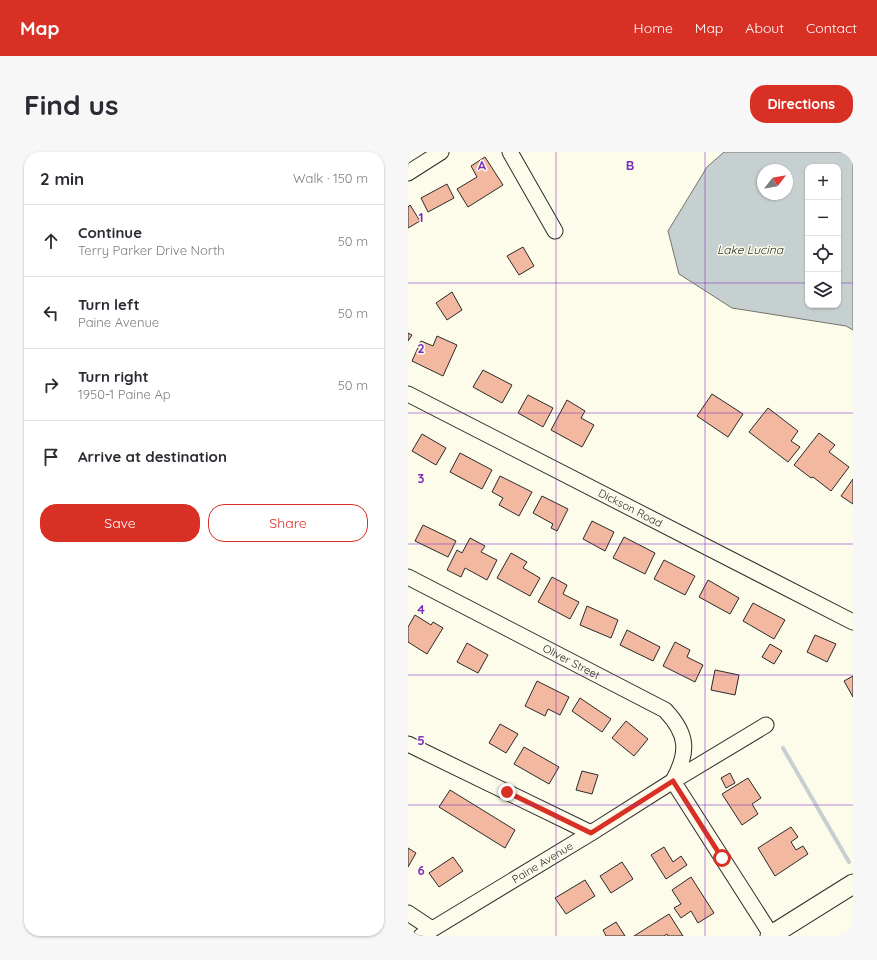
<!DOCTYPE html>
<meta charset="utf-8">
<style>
:root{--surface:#fff;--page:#f7f7f7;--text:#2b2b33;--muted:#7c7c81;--line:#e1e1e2;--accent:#d93025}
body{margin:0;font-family:Quicksand,sans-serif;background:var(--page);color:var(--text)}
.controls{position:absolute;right:12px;top:12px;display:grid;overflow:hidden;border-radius:8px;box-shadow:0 1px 3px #0004}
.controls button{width:36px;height:36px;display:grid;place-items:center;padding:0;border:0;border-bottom:1px solid var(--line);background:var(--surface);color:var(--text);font:20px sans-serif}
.compass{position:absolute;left:349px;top:12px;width:36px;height:36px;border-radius:50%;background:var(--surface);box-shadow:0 1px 3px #0004;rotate:59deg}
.stop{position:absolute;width:12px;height:12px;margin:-9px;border:3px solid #d93025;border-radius:50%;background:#fff}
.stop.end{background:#d93025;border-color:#fff;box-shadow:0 1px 4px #0008}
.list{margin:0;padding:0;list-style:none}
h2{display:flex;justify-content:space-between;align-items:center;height:52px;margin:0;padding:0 16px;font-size:17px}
h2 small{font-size:13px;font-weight:400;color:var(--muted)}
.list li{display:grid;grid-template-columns:26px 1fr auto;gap:12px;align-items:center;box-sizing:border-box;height:72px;padding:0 16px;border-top:1px solid var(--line)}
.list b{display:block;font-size:15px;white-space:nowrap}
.list p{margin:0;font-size:13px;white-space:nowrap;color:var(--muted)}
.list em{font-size:13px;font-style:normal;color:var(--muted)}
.actions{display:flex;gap:8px;padding:12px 16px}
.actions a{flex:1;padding:9px 0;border:1px solid var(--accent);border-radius:16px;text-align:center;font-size:14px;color:var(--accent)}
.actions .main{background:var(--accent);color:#fff}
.icon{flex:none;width:22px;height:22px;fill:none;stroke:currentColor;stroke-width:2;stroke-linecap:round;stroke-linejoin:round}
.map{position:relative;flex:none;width:445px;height:784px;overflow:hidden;border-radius:16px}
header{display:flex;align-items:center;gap:24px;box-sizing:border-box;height:56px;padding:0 20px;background:var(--accent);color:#fff}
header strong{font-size:19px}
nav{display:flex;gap:22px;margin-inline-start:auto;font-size:14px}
.intro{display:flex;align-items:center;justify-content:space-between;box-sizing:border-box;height:96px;padding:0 24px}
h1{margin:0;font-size:28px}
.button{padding:10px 18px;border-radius:16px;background:var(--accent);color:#fff;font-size:14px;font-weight:700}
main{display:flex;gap:24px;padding:0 24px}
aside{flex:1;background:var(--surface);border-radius:16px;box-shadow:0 1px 3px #0004}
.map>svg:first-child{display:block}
</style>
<header>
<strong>Map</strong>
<nav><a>Home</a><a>Map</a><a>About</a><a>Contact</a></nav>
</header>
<div class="intro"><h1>Find us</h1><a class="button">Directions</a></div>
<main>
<aside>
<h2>2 min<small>Walk · 150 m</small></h2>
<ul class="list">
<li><svg class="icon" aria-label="ahead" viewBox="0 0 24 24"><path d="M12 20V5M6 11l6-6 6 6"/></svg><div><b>Continue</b><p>Terry Parker Drive North</p></div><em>50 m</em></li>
<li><svg class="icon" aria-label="left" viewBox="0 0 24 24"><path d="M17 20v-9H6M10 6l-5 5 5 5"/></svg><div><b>Turn left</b><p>Paine Avenue</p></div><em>50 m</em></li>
<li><svg class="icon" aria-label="right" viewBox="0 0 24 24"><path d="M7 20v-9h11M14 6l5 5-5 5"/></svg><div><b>Turn right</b><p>1950-1 Paine Ap</p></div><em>50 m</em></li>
<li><svg class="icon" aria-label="arrive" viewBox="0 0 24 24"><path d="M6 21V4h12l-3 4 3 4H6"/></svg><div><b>Arrive at destination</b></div></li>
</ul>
<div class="actions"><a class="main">Save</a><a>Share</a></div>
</aside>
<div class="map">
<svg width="445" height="784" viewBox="0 0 445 784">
<rect width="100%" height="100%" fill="#fdfbea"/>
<path fill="#c7d0d0" stroke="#74746e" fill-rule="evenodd" d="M316,0H445V178L438,174L324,156L271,122L260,79L299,15ZM400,15H430V153H400ZM355,18H379V42H355Z"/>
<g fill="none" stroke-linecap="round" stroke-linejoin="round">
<polyline stroke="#c7d0d0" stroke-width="4" points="375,596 441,710"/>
</g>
<g fill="#f2b8a0" stroke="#2b2b2b">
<polygon points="77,5 95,33 60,55 49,37 69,25 63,14"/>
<polygon points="39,32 46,46 20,60 13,46"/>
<polygon points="2,53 12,69 0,76 0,55"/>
<polygon points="115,95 126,114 111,123 99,104"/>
<polygon points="44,140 54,158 39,168 28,151"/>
<polygon points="0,181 4,183 0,189"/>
<polygon points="29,184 49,193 35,224 4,209 13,189 25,194"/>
<polygon points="75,218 104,233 94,251 65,235"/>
<polygon points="304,242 335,262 320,285 289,264"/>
<polygon points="120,243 145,256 135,275 110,261"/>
<polygon points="159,248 177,259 173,266 186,273 174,295 143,278"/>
<polygon points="360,256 390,279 383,289 392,295 380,310 341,280"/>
<polygon points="411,281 427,293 421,300 441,315 423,339 405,325 403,326 386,313"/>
<polygon points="14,282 38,296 28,313 4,299"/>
<polygon points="52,301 84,318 74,337 42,320"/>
<polygon points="92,324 124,340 111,364 91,353 95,346 84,340"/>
<polygon points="445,327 445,352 433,344"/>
<polygon points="134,344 160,357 149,379 143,376 145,372 125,361"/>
<polygon points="184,369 206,380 197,399 175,387"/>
<polygon points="15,373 48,389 40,405 7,389"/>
<polygon points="216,385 247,401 237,422 205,406"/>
<polygon points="62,386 77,394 73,400 89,408 79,428 57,416 53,425 39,418 49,398 54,401"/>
<polygon points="103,401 119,410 115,416 132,426 122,444 89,426"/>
<polygon points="256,408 287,424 277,443 246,427"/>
<polygon points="144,425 159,433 155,442 171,450 162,467 130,450"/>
<polygon points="300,428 331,446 322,462 291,445"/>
<polygon points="345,451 377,468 366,487 335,469"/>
<polygon points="179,454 210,468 203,486 172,473"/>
<polygon points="7,463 23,473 25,470 35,476 19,502 0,490 0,475"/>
<polygon points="219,478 252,495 245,509 212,493"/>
<polygon points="407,483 428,492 419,510 399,500"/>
<polygon points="267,490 282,498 279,505 295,513 287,530 255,514"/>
<polygon points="59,491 80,503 70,521 49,510"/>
<polygon points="362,492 374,499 366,512 354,505"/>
<polygon points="307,518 331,523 327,543 303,538"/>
<polygon points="445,524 445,545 436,529"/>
<polygon points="129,529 161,545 152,563 140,557 137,564 117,554"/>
<polygon points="172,546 203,567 194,580 164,559"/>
<polygon points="218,569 240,587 226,604 204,586"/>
<polygon points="92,572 110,582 98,601 81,591"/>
<polygon points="116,595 151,615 141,632 106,612"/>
<polygon points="174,619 190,623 184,642 168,638"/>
<polygon points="322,621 327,631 318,636 313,626"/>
<polygon points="340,626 353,646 344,652 350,662 334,673 314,642"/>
<polygon points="42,638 107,678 97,696 31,655"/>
<polygon points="383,675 390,685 383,690 388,698 395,694 400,702 367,724 350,696"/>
<polygon points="256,695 265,710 273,704 279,713 258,727 243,703"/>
<polygon points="0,696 8,701 0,715"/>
<polygon points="45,705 55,719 31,735 21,721"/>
<polygon points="214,710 225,727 203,741 192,724"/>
<polygon points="283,725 306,761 290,771 283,759 273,766 266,756 273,752 264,738"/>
<polygon points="177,728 187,744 158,762 147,746"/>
<polygon points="261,762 275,784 260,784 259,782 256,784 226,784"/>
<polygon points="208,770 217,784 198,784 195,778"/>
</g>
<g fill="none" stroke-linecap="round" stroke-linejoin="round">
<g stroke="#2b2b2b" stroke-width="17">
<g id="minor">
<polyline points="102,0 147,79"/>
<polyline points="0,21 33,0"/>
<path id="s1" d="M0,242L445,470"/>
<path id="s2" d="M0,425L257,558C280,582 281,600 265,629L364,784"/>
<polyline points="0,592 183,681"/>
<polyline points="0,761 24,777"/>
<path id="s3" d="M13,784L183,681L265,629L358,573"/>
</g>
</g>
<g stroke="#2b2b2b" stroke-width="21">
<polyline id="major" points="362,784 445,732"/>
</g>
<use href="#minor" stroke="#fdfbea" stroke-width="15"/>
<use href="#major" stroke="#fdfbea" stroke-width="19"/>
</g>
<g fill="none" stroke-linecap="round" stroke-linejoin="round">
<polyline stroke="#d93025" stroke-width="5" points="99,640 183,681 265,629 314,706"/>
</g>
<path fill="none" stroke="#7b2cbf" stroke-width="1" stroke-opacity="0.55" d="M148,0V784M297,0V784M0,131H400M430,131H445M0,261H445M0,392H445M0,523H445M0,653H445"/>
<g text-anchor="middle" stroke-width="3" stroke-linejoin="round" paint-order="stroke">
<g font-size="11" fill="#2b2b2b" stroke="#fdfbea">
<text dy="4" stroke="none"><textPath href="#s1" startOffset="250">Dickson Road</textPath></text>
<text dy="4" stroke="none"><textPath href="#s2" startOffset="184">Oliver Street</textPath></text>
<text dy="4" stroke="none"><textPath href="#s3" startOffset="142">Paine Avenue</textPath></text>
</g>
<g font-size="12" font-style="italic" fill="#2b2b2b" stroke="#fdfbea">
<text x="342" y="102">Lake Lucina</text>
</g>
</g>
<g font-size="13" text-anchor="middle" font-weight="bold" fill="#7b2cbf" stroke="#fdfbea" stroke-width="3" stroke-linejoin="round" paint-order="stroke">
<text x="74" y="18">A</text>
<text x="222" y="18">B</text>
<text x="13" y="70">1</text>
<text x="13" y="201">2</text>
<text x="13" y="331">3</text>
<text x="13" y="462">4</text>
<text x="13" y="593">5</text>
<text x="13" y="723">6</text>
</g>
</svg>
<div class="controls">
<button>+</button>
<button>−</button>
<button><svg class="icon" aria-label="locate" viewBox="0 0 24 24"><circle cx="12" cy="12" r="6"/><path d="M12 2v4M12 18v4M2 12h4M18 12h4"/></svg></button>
<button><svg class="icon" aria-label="layers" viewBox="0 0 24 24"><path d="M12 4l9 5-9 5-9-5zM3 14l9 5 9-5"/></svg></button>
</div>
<svg class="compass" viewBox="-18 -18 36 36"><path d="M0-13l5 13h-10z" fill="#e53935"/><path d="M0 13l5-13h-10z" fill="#7c7c81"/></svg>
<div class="stop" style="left:314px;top:706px"></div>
<div class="stop end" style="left:99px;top:640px"></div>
</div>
</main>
